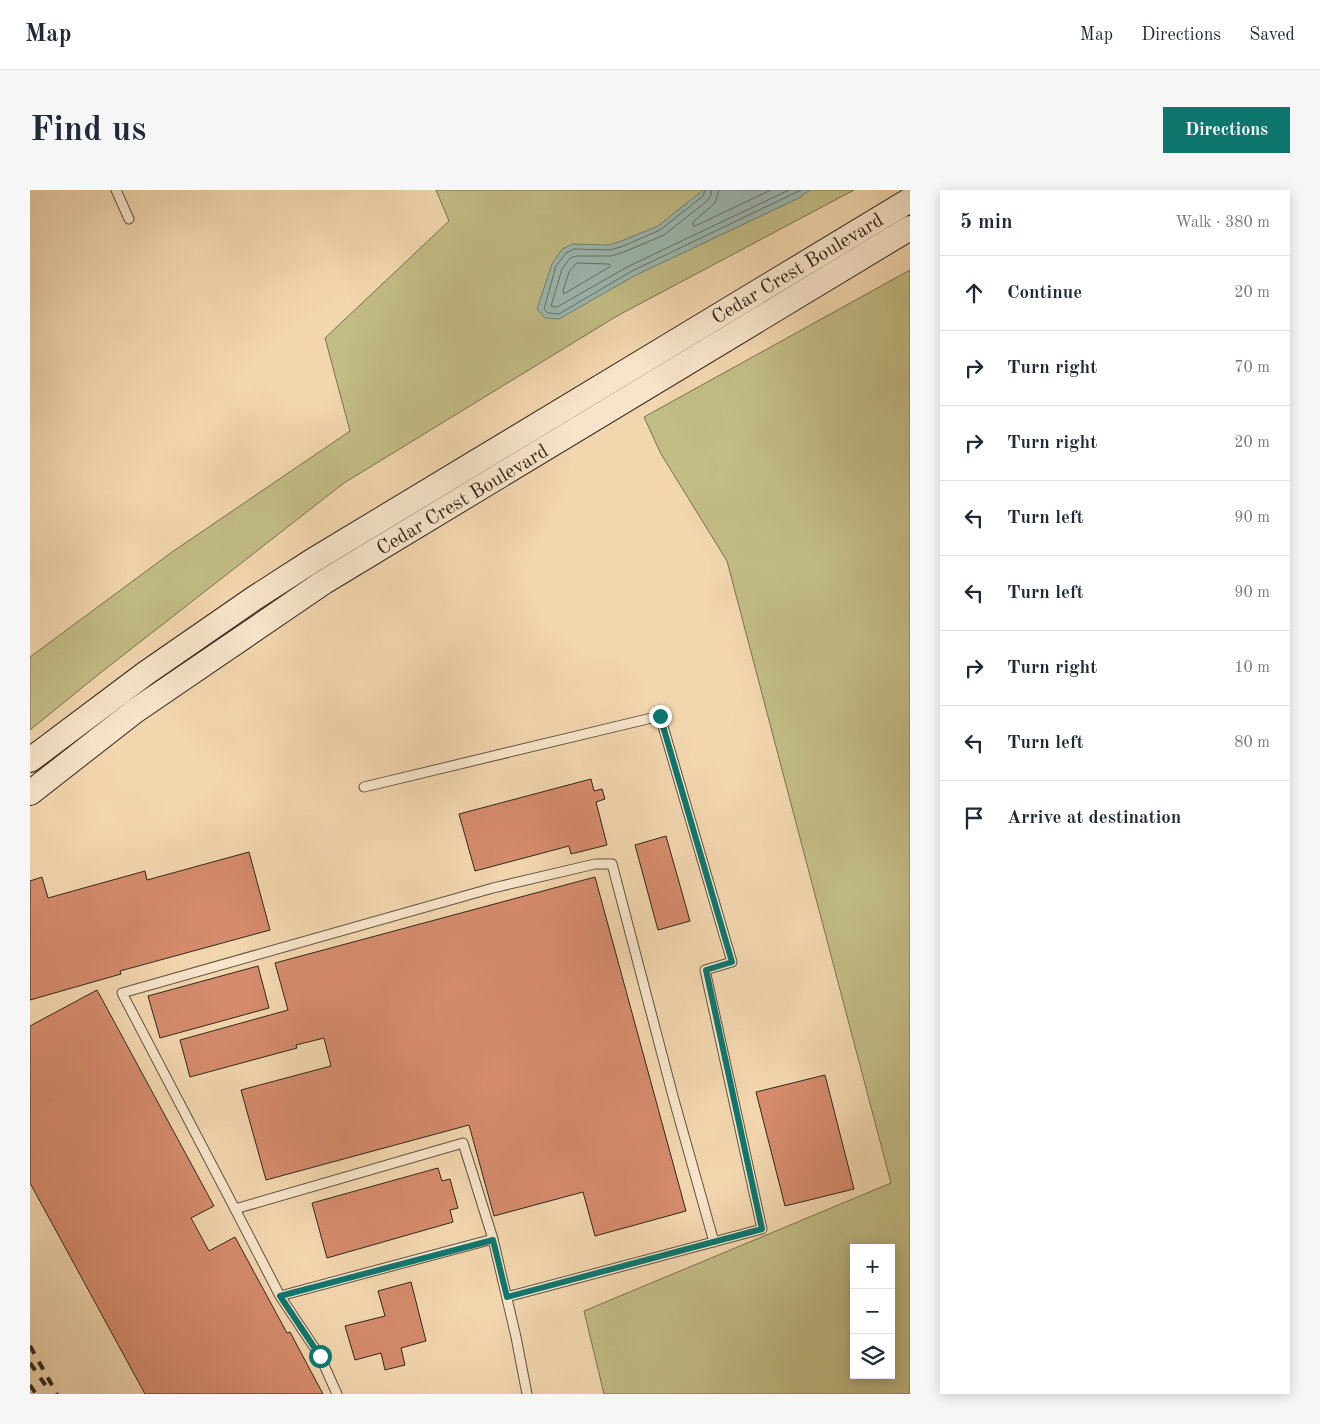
<!DOCTYPE html>
<meta charset="utf-8">
<style>
:root{--surface:#fff;--page:#f6f6f7;--text:#1f2937;--muted:#747a83;--line:#e0e1e3;--accent:#0f766e}
body{margin:0;font-family:"Old Standard TT",serif;background:var(--page);color:var(--text)}
.controls{position:absolute;right:15px;bottom:15px;display:grid;overflow:hidden;border-radius:0px;box-shadow:0 2px 12px #0003}
.controls button{width:45px;height:45px;display:grid;place-items:center;padding:0;border:0;border-bottom:1px solid var(--line);background:var(--surface);color:var(--text);font:25px sans-serif}
.stop{position:absolute;width:15px;height:15px;margin:-11px;border:4px solid #0f766e;border-radius:50%;background:#fff}
.stop.end{background:#0f766e;border-color:#fff;box-shadow:0 1px 5px #0008}
.list{margin:0;padding:0;list-style:none}
h2{display:flex;justify-content:space-between;align-items:center;height:65px;margin:0;padding:0 20px;font-size:21px}
h2 small{font-size:16px;font-weight:400;color:var(--muted)}
.list li{display:grid;grid-template-columns:32px 1fr auto;gap:15px;align-items:center;box-sizing:border-box;height:75px;padding:0 20px;border-top:1px solid var(--line)}
.list b{display:block;font-size:19px;white-space:nowrap}
.list em{font-size:16px;font-style:normal;color:var(--muted)}
.icon{flex:none;width:28px;height:28px;fill:none;stroke:currentColor;stroke-width:2;stroke-linecap:round;stroke-linejoin:round}
.map{position:relative;flex:none;width:880px;height:1204px;overflow:hidden;border-radius:0px}
header{display:flex;align-items:center;gap:30px;box-sizing:border-box;height:70px;padding:0 25px;background:var(--surface);border-bottom:1px solid var(--line)}
header strong{font-size:24px}
nav{display:flex;gap:28px;margin-inline-start:auto;font-size:18px}
.intro{display:flex;align-items:center;justify-content:space-between;box-sizing:border-box;height:120px;padding:0 30px}
h1{margin:0;font-size:35px}
.button{padding:12px 22px;border-radius:0px;background:var(--accent);color:#fff;font-size:18px;font-weight:700}
main{display:flex;gap:30px;padding:0 30px}
aside{flex:1;background:var(--surface);border-radius:0px;box-shadow:0 2px 12px #0003}
.map>svg:first-child{display:block}
</style>
<header>
<strong>Map</strong>
<nav><a>Map</a><a>Directions</a><a>Saved</a></nav>
</header>
<div class="intro"><h1>Find us</h1><a class="button">Directions</a></div>
<main>
<div class="map">
<svg width="880" height="1204" viewBox="0 0 880 1204">
<rect width="100%" height="100%" fill="#f2d6ae"/>
<filter id="stains"><feTurbulence type="fractalNoise" baseFrequency=".004" numOctaves="4"/><feColorMatrix values="0 0 0 0 .2 0 0 0 0 .09 0 0 0 0 .02 0 0 0 .5 -.17"/></filter>
<radialGradient id="worn" r=".72"><stop offset=".6" stop-color="#630" stop-opacity="0"/><stop offset="1" stop-color="#630" stop-opacity=".3"/></radialGradient>
<g fill="#c2bc85" stroke="#787251" fill-rule="evenodd">
<polygon points="406,0 824,0 587,126 314,293 69,484 0,540 0,467 142,362 320,241 295,148 419,31"/>
<path d="M880,80V1204H574L554,1121L861,993L697,371L631,264L614,227ZM824,1058H861V1185H824Z"/>
</g>
<polygon fill="#9cb8b1" stroke="#707e76" points="673,0 780,0 769,8 604,86 529,129 515,128 507,119 522,74 532,59 543,54 579,55 589,52 628,36"/>
<g fill="none" stroke-linecap="round" stroke-linejoin="round">
<g stroke="#667067" stroke-width="1">
<polyline points="675,0 673,6 630,40 591,57 579,60 544,59 536,63 526,76 514,119 518,123 529,124 602,81 771,0"/>
<polyline points="681,0 681,6 677,11 634,45 594,62 581,66 546,66 540,68 532,79 521,116 527,117 599,76 759,0"/>
<polyline points="689,0 685,13 663,32 663,36 665,36 741,0"/>
<polygon points="547,73 579,74 581,76 534,104 533,101 539,82"/>
</g>
</g>
<g fill="#d58b6c" stroke="#2f271d">
<polygon points="561,589 564,601 572,599 575,609 566,612 577,655 541,664 539,656 445,681 429,624"/>
<polygon points="636,646 660,731 628,740 605,655"/>
<polygon points="219,662 240,740 90,781 91,784 0,810 0,691 12,687 18,708 115,681 117,690"/>
<polygon points="565,687 656,1021 565,1046 553,1002 464,1026 439,935 236,990 211,900 301,876 294,848 266,855 267,858 160,887 150,850 258,820 245,773"/>
<polygon points="228,776 239,818 130,848 118,806"/>
<polygon points="67,800 184,1016 161,1028 179,1061 205,1047 257,1143 260,1142 293,1204 115,1204 0,993 0,836"/>
<polygon points="795,885 824,999 755,1016 726,902"/>
<polygon points="408,978 412,991 420,989 428,1018 420,1020 423,1032 297,1068 282,1013"/>
<polygon points="381,1092 396,1151 371,1158 375,1175 355,1180 351,1163 325,1170 315,1136 355,1126 348,1101"/>
</g>
<g fill="none" stroke-linecap="round" stroke-linejoin="round">
<g stroke="#605341" stroke-width="11">
<g id="service">
<polyline points="86,0 99,29"/>
<polyline points="334,597 630,526 702,772 675,780 732,1039 477,1107"/>
<polyline points="205,1019 92,803 463,698 565,674 582,674 644,910 684,1052"/>
<polyline points="463,1049 433,953 205,1019 250,1106 463,1049 486,1147 497,1204"/>
<polyline points="250,1106 290,1166 307,1204"/>
</g>
</g>
<g stroke="#2f271d" stroke-width="26">
<g id="secondary">
<polyline points="0,570 116,483 223,409 282,371 880,10"/>
<polyline points="0,603 105,521 294,392 880,38"/>
</g>
</g>
<use href="#service" stroke="#f7e4ca" stroke-width="9"/>
<use href="#secondary" stroke="#f7e4ca" stroke-width="24"/>
<g stroke="#2f271d" stroke-width="4" stroke-dasharray="9 9" stroke-linecap="butt">
<polyline points="0,1156 27,1204"/>
<polyline points="0,1173 16,1196"/>
<polyline points="0,1195 6,1204"/>
</g>
</g>
<g fill="none" stroke-linecap="round" stroke-linejoin="round">
<polyline stroke="#0f766e" stroke-width="6" points="290,1166 250,1106 463,1050 477,1107 732,1039 676,780 702,772 630,526"/>
</g>
<g text-anchor="middle" stroke-width="4" stroke-linejoin="round" paint-order="stroke">
<g font-size="20" fill="#2f271d" stroke="#f7e4ca">
<text transform="translate(767 78) rotate(-31)" y="7">Cedar Crest Boulevard</text>
<text transform="translate(432 309) rotate(-31)" y="7">Cedar Crest Boulevard</text>
</g>
</g>
<rect width="100%" height="100%" filter="url(#stains)"/>
<rect width="100%" height="100%" fill="url(#worn)"/>
</svg>
<div class="controls">
<button>+</button>
<button>−</button>
<button><svg class="icon" aria-label="layers" viewBox="0 0 24 24"><path d="M12 4l9 5-9 5-9-5zM3 14l9 5 9-5"/></svg></button>
</div>
<div class="stop" style="left:290px;top:1166px"></div>
<div class="stop end" style="left:630px;top:526px"></div>
</div>
<aside>
<h2>5 min<small>Walk · 380 m</small></h2>
<ul class="list">
<li><svg class="icon" aria-label="ahead" viewBox="0 0 24 24"><path d="M12 20V5M6 11l6-6 6 6"/></svg><div><b>Continue</b></div><em>20 m</em></li>
<li><svg class="icon" aria-label="right" viewBox="0 0 24 24"><path d="M7 20v-9h11M14 6l5 5-5 5"/></svg><div><b>Turn right</b></div><em>70 m</em></li>
<li><svg class="icon" aria-label="right" viewBox="0 0 24 24"><path d="M7 20v-9h11M14 6l5 5-5 5"/></svg><div><b>Turn right</b></div><em>20 m</em></li>
<li><svg class="icon" aria-label="left" viewBox="0 0 24 24"><path d="M17 20v-9H6M10 6l-5 5 5 5"/></svg><div><b>Turn left</b></div><em>90 m</em></li>
<li><svg class="icon" aria-label="left" viewBox="0 0 24 24"><path d="M17 20v-9H6M10 6l-5 5 5 5"/></svg><div><b>Turn left</b></div><em>90 m</em></li>
<li><svg class="icon" aria-label="right" viewBox="0 0 24 24"><path d="M7 20v-9h11M14 6l5 5-5 5"/></svg><div><b>Turn right</b></div><em>10 m</em></li>
<li><svg class="icon" aria-label="left" viewBox="0 0 24 24"><path d="M17 20v-9H6M10 6l-5 5 5 5"/></svg><div><b>Turn left</b></div><em>80 m</em></li>
<li><svg class="icon" aria-label="arrive" viewBox="0 0 24 24"><path d="M6 21V4h12l-3 4 3 4H6"/></svg><div><b>Arrive at destination</b></div></li>
</ul>
</aside>
</main>
